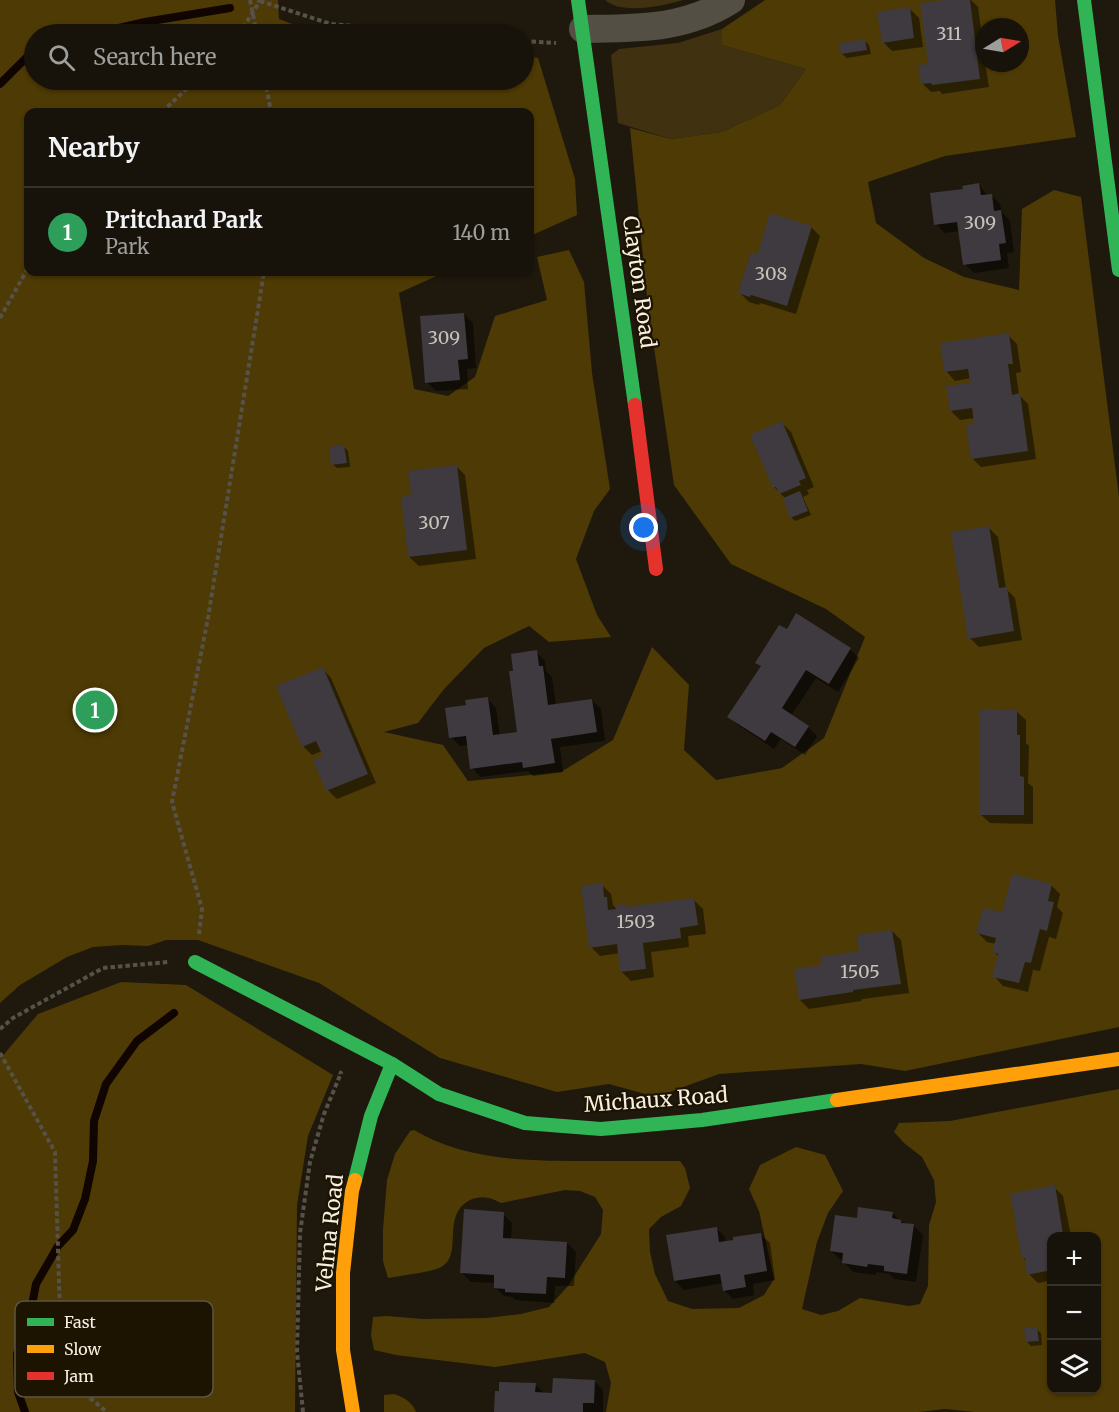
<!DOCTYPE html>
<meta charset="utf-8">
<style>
:root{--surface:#17130a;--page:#201c13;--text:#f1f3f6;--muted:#9e9e9c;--line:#36322b;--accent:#aba497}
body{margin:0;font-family:Merriweather,serif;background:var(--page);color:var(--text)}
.controls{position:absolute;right:18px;bottom:18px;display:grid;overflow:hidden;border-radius:12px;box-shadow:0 2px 4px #0004}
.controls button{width:54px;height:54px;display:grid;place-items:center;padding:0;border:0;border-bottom:2px solid var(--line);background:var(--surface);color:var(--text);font:30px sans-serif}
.compass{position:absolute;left:975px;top:18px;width:54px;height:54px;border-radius:50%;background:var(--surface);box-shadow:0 2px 4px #0004;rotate:79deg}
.you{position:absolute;left:644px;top:528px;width:21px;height:21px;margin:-15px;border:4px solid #fff;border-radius:50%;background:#1a73e8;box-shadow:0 0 0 9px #1a73e833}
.badge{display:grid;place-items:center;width:39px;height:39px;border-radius:50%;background:var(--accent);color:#fff;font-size:20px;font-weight:700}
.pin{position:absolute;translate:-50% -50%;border:3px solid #fff;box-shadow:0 2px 6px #0006}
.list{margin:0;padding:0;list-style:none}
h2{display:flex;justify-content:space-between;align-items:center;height:78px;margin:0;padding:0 24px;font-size:26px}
h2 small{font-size:20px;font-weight:400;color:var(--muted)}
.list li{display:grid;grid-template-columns:39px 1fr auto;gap:18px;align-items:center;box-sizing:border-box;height:90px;padding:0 24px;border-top:2px solid var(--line)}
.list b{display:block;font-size:22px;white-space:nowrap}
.list p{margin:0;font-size:20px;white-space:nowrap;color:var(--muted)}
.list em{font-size:20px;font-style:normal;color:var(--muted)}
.icon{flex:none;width:33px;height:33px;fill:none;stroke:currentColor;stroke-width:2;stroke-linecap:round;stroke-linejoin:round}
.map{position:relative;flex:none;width:1119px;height:1412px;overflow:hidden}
.search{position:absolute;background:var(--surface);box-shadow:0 2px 4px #0004;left:24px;top:24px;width:510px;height:66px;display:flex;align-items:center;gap:15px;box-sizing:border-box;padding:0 21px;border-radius:33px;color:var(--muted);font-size:22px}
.panel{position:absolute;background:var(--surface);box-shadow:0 2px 4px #0004;left:24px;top:108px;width:510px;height:168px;border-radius:12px}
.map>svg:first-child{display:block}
</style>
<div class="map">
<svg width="1119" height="1412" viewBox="0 0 1119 1412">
<rect width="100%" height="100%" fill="#1f190d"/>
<g fill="#403110">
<path d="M605,0H683C662,6 622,15 605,0Z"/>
<polygon points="722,29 722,45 806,69 780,105 722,132 671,139 618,123 611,55 619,49 678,43"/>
</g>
<g fill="#4e3a04" fill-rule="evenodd">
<path d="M0,0H278L279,19L319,34H34V80H524V55L538,58L575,179L577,215L530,236V112H28V272H445L399,293L414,389L448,396L475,377L495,316L547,300L537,257L569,250L584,282L592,373L610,489L594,511L576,559L597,615L611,637L549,642L529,626L484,648L444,689L418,723L384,732L443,745L468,781L561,772L613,740L652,647L689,685L684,750L716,780L782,768L824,738L865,637L826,609L731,564L674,485L648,306L630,128L671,139L722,132L780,105L806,69L722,45V29L765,0H1055L1058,36L1076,137L945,156L868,182L876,223L924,258L964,277L1019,290L1022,209L1054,190L1081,197L1119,497V1027L905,1071L861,1064L719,1074L656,1097L609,1084L557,1092L440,1058L319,983L198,940H166L148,946L122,945L93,947L67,957L20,985L0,1003ZM984,27H1020V63H984Z"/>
<polygon points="121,982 186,985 333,1075 308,1136 297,1205 295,1412 0,1412 0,1059 38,1014"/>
<path d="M1119,1089V1412H975L945,1409L919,1412H606L611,1383L605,1362L585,1353L495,1367L396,1355L374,1350L371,1335L373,1317L387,1316L423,1319L486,1318L521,1314L549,1307L568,1286L601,1234L603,1210L595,1197L580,1191L565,1190L501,1203C491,1197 481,1195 470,1200C441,1215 463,1252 443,1266C434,1272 399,1276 388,1278L383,1261V1229L387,1180L395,1154L410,1131L414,1130C465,1161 530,1161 588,1161C618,1161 649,1161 680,1161L685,1168L690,1188L681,1206L661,1217L649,1229L650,1252L655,1274L668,1301L692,1309L739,1308L764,1295L774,1279L759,1211L749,1189L760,1165L796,1147L825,1155L843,1191L828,1213L817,1242L802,1309L821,1315L838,1311L860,1298L909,1306L920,1304L928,1286L929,1225L936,1202L934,1180L922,1157L904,1143L894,1132L899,1123L950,1121ZM1052,1236H1096V1390H1052Z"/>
<path d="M394,1394C404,1397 412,1402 416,1412H384V1395Z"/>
</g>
<g fill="#0007">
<polygon points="955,0 971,0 978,7 984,52 984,63 985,63 989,87 942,94 940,91 931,92 922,83"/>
<polygon points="910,9 919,18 923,47 892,51 883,42"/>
<polygon points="865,41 869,45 871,54 847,58 842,54"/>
<polygon points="979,185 988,196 991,195 1000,204 1002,212 1010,221 1014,252 1007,253 1009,268 974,273 965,264 960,231 945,233 936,224 964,190"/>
<polygon points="811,227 820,236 796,314 760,303 759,305 749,302 740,293 758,257"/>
<polygon points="464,314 473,323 476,368 467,369 468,389 436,391 427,382"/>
<polygon points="1008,335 1017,344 1021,372 1016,373 1019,395 1028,404 1036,459 981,467 972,458 976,426 975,418 960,420 951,411 972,384 971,378 955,381 946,371"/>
<polygon points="782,423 791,432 814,487 807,490 809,494 803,497 811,515 795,521 791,517 786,499 774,487"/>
<polygon points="344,447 348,451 350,467 337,468 332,464"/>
<polygon points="456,466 465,475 476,559 419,566 409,557 413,497"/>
<polygon points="989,528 998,537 1006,589 1015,598 1022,640 979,647 970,638"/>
<polygon points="797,615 850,649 859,658 838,692 816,678 791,716 808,727 817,736 805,755 781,739 774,749 738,725 729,717 762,667 757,662 787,631"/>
<polygon points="536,652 545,661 546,671 552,677 556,705 592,700 601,709 605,741 560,747 563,772 533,776 528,771 481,777 472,768 469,745 460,746 451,737 468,706 487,698 496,708 500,736 518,733 515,672"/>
<polygon points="322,668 331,678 376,783 337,799 328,790 315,761 325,757 322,751 312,755 303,746"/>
<polygon points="1016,711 1026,720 1026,743 1029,746 1028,783 1033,787 1033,824 990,823 980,814"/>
<polygon points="602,885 611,894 613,905 618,911 624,905 627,908 694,900 703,909 706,934 688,936 689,947 651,952 654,977 631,981 622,972 620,953 600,956 591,947"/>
<polygon points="1051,885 1060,894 1057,907 1063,913 1056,939 1049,937 1040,971 1033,970 1028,992 1003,986 994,976 999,957 994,952 996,944 987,942 978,933 1003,914"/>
<polygon points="892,931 901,940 909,993 862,999 861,1001 809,1009 800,1000 823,967 861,952"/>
<polygon points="1054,1187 1063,1196 1071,1236 1052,1236 1052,1280 1038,1283 1029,1274 1027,1261 1023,1258"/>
<polygon points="892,1213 904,1224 914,1226 923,1235 916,1282 894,1279 889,1274 876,1272 876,1275 853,1272 844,1262 844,1260 841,1260 831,1251 858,1220"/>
<polygon points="503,1214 512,1223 511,1240 567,1243 576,1252 574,1286 555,1286 554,1303 515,1300 512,1297 504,1296 495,1287 495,1283 471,1282 462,1273"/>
<polygon points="716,1228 725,1237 726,1243 760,1234 770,1243 775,1280 753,1284 754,1295 733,1299 724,1290 723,1283 684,1290 675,1281"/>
<polygon points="1036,1329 1041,1333 1042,1345 1031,1346 1027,1342"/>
<polygon points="594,1381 603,1390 603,1412 496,1412 535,1384 545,1394 554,1395"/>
</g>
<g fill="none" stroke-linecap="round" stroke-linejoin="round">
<g stroke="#100501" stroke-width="8">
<polyline points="93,34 145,22 230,8"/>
<polyline points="0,84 34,50"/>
<polyline points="25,1412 18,1392 17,1354 29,1321 36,1284 58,1246 73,1230 85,1199 93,1161 94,1121 106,1084 137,1041 174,1013"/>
</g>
</g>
<g fill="#3e3a3f">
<polygon points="944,0 970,0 980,79 932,85 931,83 921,84 918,65 928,64 920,3"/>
<polygon points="910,7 914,38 882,43 877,12"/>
<polygon points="865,39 867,50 841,54 839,43"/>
<polygon points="979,183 981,195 992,194 994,211 1001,210 1006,243 999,244 1001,260 963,265 957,222 934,225 930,193 963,189 962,186"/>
<polygon points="770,213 812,226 787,306 751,295 750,297 738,293 751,252 757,255"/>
<polygon points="464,313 468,359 458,360 460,380 425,383 420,316"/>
<polygon points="1009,333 1013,364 1008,364 1012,395 1020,393 1028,451 971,459 966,425 974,424 972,408 950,411 946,386 970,383 968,369 944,372 940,343"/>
<polygon points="782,421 806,478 799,481 801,485 779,494 776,487 773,488 750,435"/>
<polygon points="344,445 347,463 331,465 329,447"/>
<polygon points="457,465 467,550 408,557 401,497 411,495 408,471"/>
<polygon points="800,491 808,511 790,518 783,498"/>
<polygon points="989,526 999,588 1007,587 1014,631 968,639 951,532"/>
<polygon points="796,613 851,648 829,684 806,670 782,708 809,726 795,747 771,732 765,741 727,717 761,666 755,663 779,625 787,629"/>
<polygon points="537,650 539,666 543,666 548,705 592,699 597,732 551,739 555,763 523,768 522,762 470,769 466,736 449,738 445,708 466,705 465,700 488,697 493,735 517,732 509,671 513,671 511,654"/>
<polygon points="323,667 368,774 326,791 313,760 323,756 316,741 302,747 276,686"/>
<polygon points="980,709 1017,710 1017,735 1020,735 1020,776 1024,777 1024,815 979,815"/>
<polygon points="1012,874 1052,884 1048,901 1054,902 1047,931 1040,929 1031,963 1025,962 1019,983 992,977 998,954 992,952 996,938 976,933 983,908 1002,912"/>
<polygon points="603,883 604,897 607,897 608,910 616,909 616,905 625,904 625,907 694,898 698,925 680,928 681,938 643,943 646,969 620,972 617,944 589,948 581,886"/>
<polygon points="892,930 901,984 853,990 853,992 799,1000 794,969 821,965 820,957 859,951 857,935"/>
<polygon points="1055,1185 1063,1234 1061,1234 1062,1236 1052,1236 1052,1270 1027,1275 1025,1258 1022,1259 1010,1194"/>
<polygon points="858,1207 893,1212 892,1218 901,1220 901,1223 914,1224 907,1274 884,1271 884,1266 868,1264 867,1267 842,1263 843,1253 830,1251 835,1215 857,1218"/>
<polygon points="464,1209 504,1212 503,1238 567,1242 565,1278 547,1277 546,1294 505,1292 505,1289 494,1288 494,1275 460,1273"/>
<polygon points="717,1227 719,1242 733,1240 733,1237 761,1233 767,1271 744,1275 746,1287 723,1291 720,1274 674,1281 666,1235"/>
<polygon points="1037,1327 1039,1341 1026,1342 1024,1328"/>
<polygon points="553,1378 595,1380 594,1403 583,1403 583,1412 494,1412 495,1391 499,1391 499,1382 536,1383 535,1392 552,1393"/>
</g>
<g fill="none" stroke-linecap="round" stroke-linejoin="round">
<g stroke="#575249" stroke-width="4" stroke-dasharray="4.5 3" stroke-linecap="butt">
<polyline points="250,0 257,34"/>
<polyline points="260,1 331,24 453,34"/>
<polyline points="239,34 260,1 257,0"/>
<polyline points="524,41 556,43"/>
<polyline points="265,80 271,112"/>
<polyline points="162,112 196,80"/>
<polyline points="0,318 28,268"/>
<polyline points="199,934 202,909 172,802 208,618 264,272"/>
<polyline points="0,1029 13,1018 103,968 168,962"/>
<polyline points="0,1053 55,1152 61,1347 86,1395 107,1412"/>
<polyline points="303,1412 297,1352 300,1233 310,1162 324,1114 341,1073 339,1072"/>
</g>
<path stroke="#544f45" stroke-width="28" d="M583,29C637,28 684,30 731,0"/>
<g stroke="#30b455" stroke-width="14">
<polyline points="578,0 635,405"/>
<polyline points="1084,0 1119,270"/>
<polyline points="195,962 392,1064 439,1094 525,1123 601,1129 702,1120 837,1100"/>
<polyline points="355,1180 371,1116 392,1064"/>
</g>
<g stroke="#ff9f0a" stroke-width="14">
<polyline points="837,1100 1119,1059"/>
<polyline points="353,1412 343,1350 343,1273 352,1191 355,1180"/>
</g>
<polyline stroke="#e5322d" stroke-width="14" points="635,405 656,569"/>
</g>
<g text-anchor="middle" stroke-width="4.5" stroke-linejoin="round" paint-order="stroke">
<g font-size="18" fill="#c8c2b9">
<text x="949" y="40">311</text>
<text x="980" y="229">309</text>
<text x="771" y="280">308</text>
<text x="444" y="344">309</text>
<text x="434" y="529">307</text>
<text x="636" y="928">1503</text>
<text x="860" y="978">1505</text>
</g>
<g font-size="21" fill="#f6efe2" stroke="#1c1300">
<text transform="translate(639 282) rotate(82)" y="7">Clayton Road</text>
<text transform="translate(656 1100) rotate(-4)" y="7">Michaux Road</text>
<text transform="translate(330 1233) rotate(-84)" y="7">Velma Road</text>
</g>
</g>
<rect x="15" y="1301" width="198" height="96" rx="9" fill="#1c1300" stroke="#5d5544" stroke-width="1.5"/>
<rect x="27" y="1318" width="27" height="8" fill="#30b455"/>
<rect x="27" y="1345" width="27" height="8" fill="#ff9f0a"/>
<rect x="27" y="1372" width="27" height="8" fill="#e5322d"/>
<g font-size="16" fill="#f6efe2">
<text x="64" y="1328">Fast</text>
<text x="64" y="1355">Slow</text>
<text x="64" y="1382">Jam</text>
</g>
</svg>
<div class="controls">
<button>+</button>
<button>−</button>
<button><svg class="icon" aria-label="layers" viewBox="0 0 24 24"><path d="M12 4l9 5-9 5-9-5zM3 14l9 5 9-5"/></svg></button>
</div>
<svg class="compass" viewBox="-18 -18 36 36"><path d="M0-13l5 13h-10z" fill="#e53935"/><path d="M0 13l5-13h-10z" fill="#9e9e9c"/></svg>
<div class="you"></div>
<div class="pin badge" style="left:95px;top:710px;background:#2e9e5b">1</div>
<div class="search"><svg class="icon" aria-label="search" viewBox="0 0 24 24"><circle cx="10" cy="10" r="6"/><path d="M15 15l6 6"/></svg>Search here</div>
<section class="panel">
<h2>Nearby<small></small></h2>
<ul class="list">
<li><span class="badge" style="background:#2e9e5b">1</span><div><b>Pritchard Park</b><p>Park</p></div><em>140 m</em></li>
</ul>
</section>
</div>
